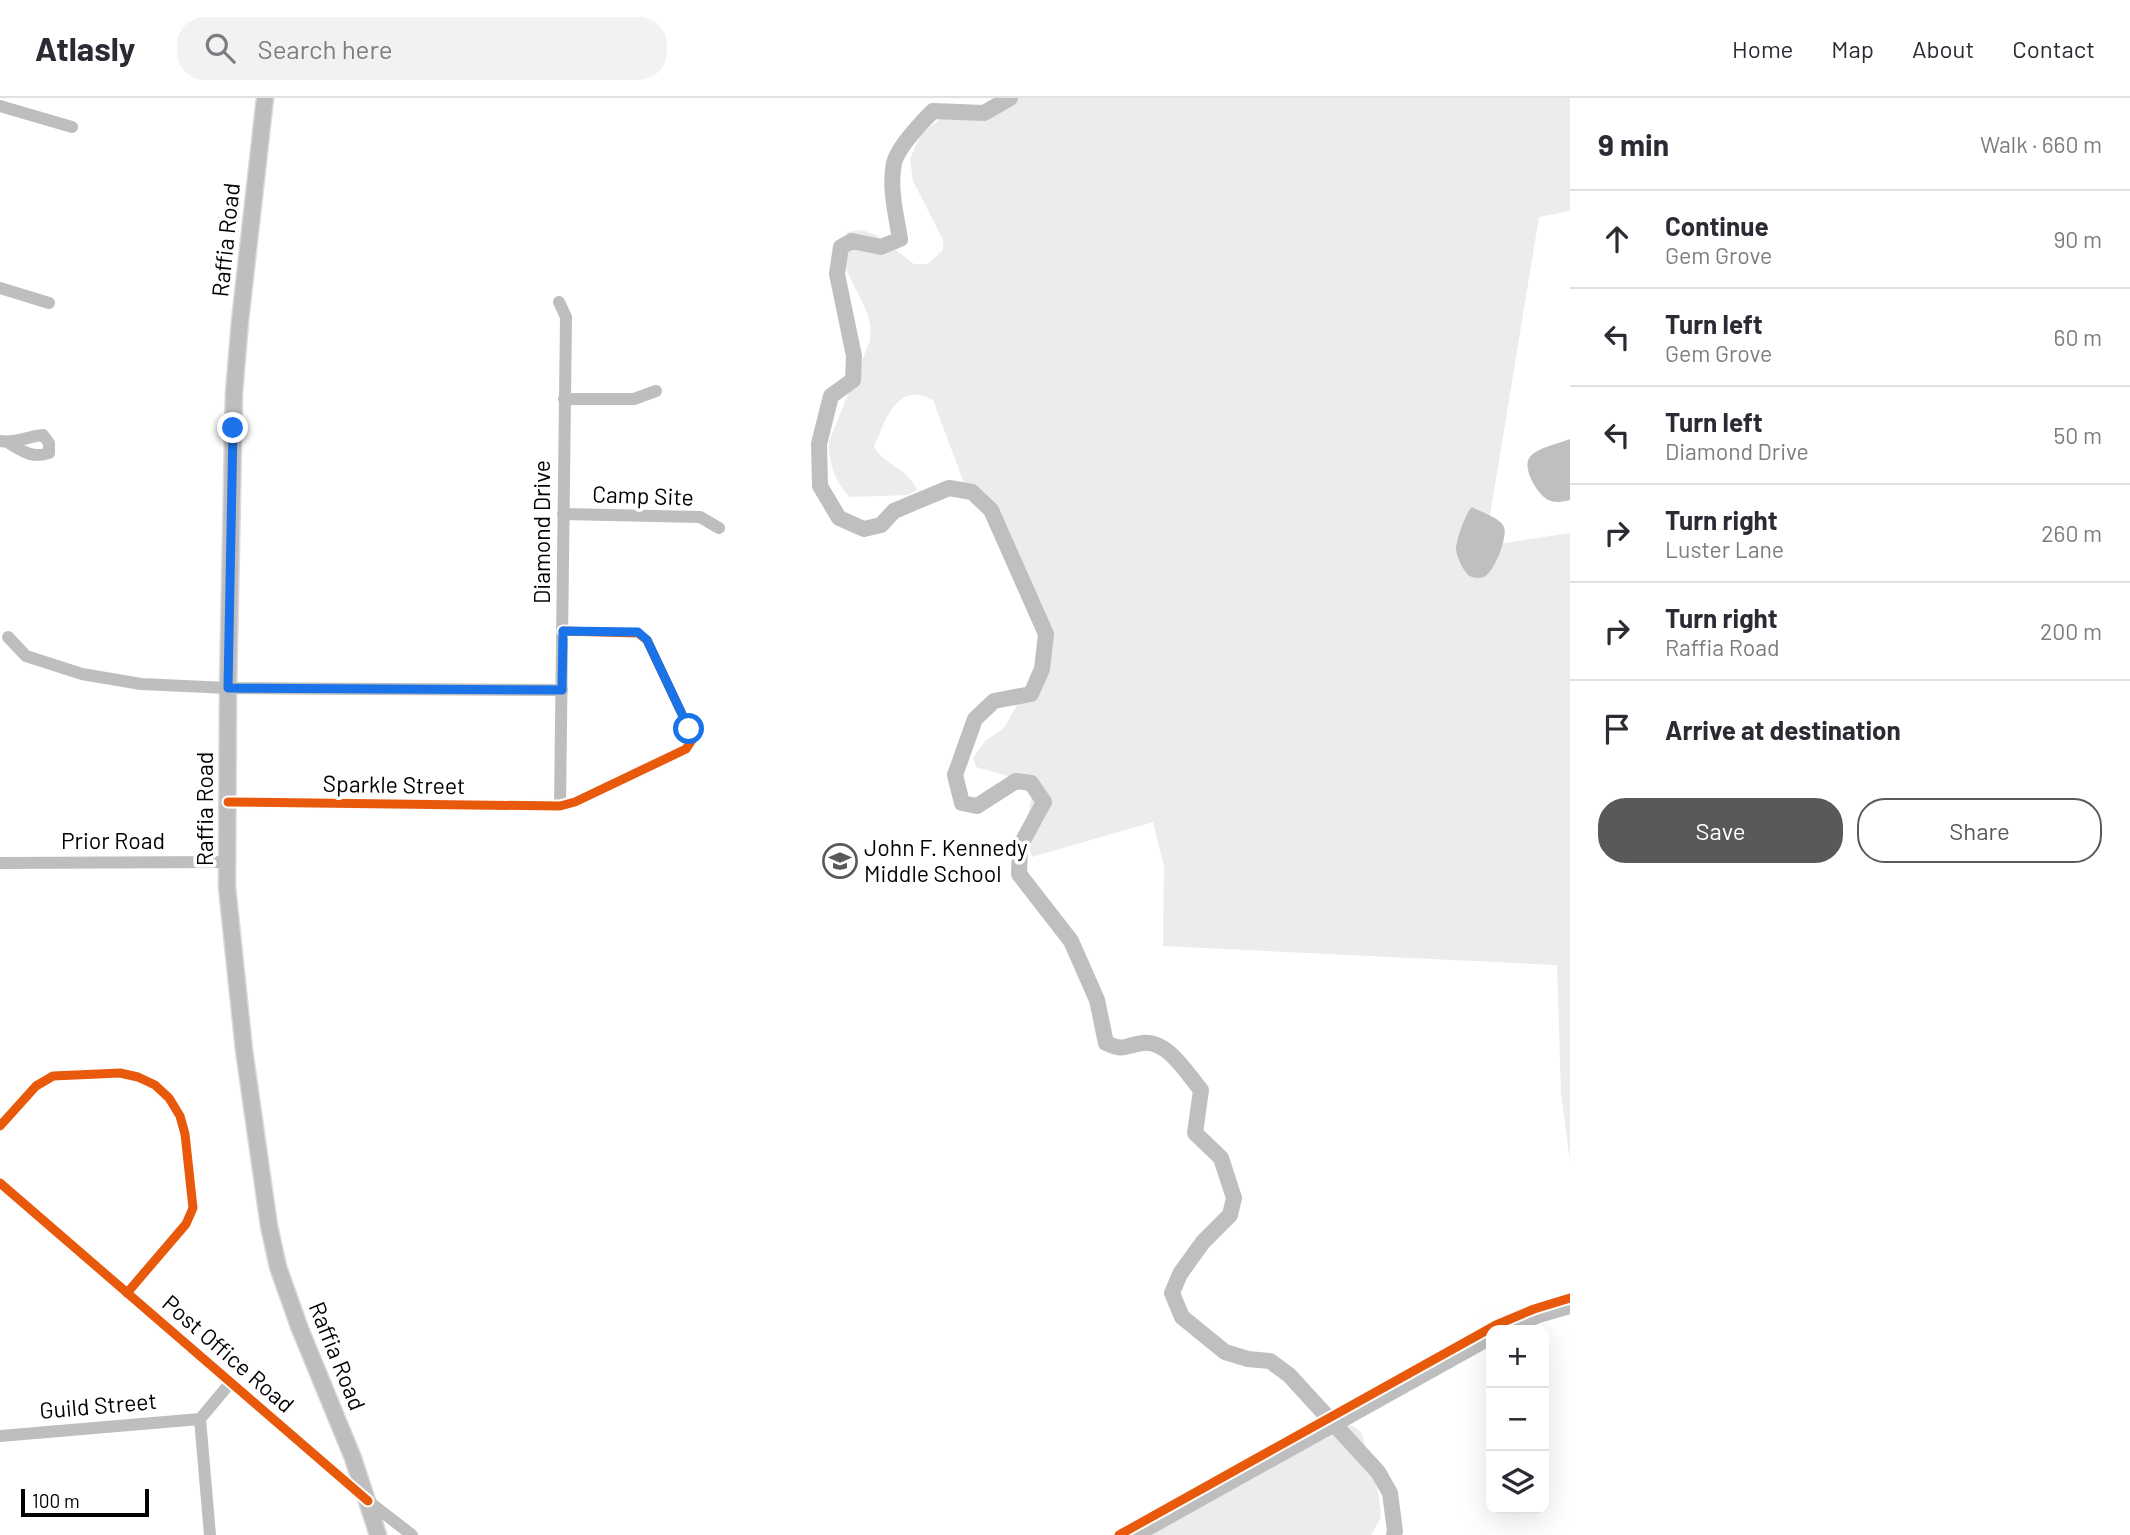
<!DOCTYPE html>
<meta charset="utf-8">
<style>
:root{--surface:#fff;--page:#f2f2f3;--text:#2b2b33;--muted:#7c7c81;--line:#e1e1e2;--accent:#595959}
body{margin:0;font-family:Barlow,sans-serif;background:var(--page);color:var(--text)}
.controls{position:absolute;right:21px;bottom:21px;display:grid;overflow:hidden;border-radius:14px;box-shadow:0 7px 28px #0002}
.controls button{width:63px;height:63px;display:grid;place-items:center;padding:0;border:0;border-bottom:2px solid var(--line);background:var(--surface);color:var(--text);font:35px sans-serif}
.scale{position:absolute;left:21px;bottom:18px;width:128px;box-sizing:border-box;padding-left:7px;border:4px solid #000;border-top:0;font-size:19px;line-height:24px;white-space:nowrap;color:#000;-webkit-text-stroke:5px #fff;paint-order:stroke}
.stop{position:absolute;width:21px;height:21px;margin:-16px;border:5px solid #1a73e8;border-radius:50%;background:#fff}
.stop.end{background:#1a73e8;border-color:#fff;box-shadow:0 2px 7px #0008}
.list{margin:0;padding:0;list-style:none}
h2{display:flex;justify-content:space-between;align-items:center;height:91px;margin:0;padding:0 28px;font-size:30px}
h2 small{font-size:23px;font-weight:400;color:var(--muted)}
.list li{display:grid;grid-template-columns:46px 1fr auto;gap:21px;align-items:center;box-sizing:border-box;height:98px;padding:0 28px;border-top:2px solid var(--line)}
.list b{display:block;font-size:26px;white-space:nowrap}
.list p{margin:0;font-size:23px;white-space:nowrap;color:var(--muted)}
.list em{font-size:23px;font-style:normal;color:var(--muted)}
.actions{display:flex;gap:14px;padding:21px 28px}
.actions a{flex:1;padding:16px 0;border:2px solid var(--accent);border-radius:28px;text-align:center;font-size:24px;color:var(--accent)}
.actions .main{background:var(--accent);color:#fff}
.icon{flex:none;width:38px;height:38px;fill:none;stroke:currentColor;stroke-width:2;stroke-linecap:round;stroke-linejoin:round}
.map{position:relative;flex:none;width:1570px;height:1437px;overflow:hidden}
header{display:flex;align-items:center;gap:42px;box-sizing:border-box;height:98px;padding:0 35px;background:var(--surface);border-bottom:2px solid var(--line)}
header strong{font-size:33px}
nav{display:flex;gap:38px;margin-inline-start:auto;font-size:24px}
.search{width:490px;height:63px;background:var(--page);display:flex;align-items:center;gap:18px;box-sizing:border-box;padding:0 24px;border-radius:28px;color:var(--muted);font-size:26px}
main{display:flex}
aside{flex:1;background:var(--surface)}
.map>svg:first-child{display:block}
</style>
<header>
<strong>Atlasly</strong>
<div class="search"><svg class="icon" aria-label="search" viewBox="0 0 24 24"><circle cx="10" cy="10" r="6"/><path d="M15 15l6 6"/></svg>Search here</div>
<nav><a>Home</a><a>Map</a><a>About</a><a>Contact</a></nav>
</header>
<main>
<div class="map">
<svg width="1570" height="1437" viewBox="0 0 1570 1437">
<rect width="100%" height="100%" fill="#fff"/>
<g fill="#ececec">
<path d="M1018,0H1570V113L1539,119L1485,448L1570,435V1063L1561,995L1557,867L1163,848L1164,769L1153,724L1032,759C1024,736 1028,716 1033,693L1026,683L976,669L973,660L985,643L1004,630L1026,591L1041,585L1050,573V558L1037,503L1019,465L1000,441L998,432L967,393L933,302C897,282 885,323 874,349C887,369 907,369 917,392L907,397L850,399C835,385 828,363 829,343L870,243C870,238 871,231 870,226C864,194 832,168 847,134L862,132L876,137L914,166H928L943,152V142L913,83L910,61L921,36L944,18L976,10L1010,5Z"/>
<path d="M1327,1325C1340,1326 1353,1324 1362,1336L1379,1399L1381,1419L1371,1437H1143L1140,1419L1306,1328Z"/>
</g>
<g fill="#bfbfbf">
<path d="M1570,341V402C1563,404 1555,405 1548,402C1538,397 1521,370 1530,359C1538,349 1558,346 1570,341Z"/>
<path d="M1472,409C1480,414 1501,420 1504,429C1508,439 1494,475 1484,479C1478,481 1473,480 1468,477C1462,470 1457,460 1456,451C1456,442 1466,414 1472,409Z"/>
</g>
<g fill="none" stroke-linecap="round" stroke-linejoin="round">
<path stroke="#bfbfbf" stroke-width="16" d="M1010,0L984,15L933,13C921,25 898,49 894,65C889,90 896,116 900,141L881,149L852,143L841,149L837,176L854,258L853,282L831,298L819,346L820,388L839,420L864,431L881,427L894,413L949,390L972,394L991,412L1046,536L1042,571L1031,596L994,603L975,621L955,677L962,705L977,708L1016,683L1031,685L1044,704L1020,748L1019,776L1071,843L1097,902L1106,945C1126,954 1124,947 1143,945C1168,942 1187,976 1201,992L1195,1035L1221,1060L1234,1100L1230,1117L1203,1144L1180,1176L1172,1195L1182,1219L1225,1254L1248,1261L1270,1263L1289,1277L1378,1374L1390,1395L1395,1433L1394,1437"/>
<g stroke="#dbdbdb" stroke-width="19">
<polyline id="major" points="265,0 240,223 234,295 228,590 227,789 244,952 269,1128 278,1169 300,1231 353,1360 378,1437"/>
</g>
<g stroke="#bebebe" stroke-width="12">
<polyline points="0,8 72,29"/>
<polyline points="0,190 49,205"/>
<polyline points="559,204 566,219 560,708"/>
<polyline points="564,301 634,301 656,293"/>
<path d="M0,343C15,346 28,338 43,337L49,345V355C33,361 22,353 9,345"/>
<polyline points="563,416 700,419 719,430"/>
<polyline points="8,539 26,558 82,576 141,586 228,590 562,592"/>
<polyline points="228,704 560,708 575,704 686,651 692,642 689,631 647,542 638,535 563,533"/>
<polyline points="0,765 227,764"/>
<polyline points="0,1028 36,988 53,978 120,975 138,979 155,987 169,1000 180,1018 185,1036 193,1110 186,1126 127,1195"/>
<polyline points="0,1085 368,1403 412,1437"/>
<polyline points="1509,1232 1539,1219 1570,1210"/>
<polyline points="0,1338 200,1321"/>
<polyline points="210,1437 200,1321 231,1284"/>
<polyline points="1139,1437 1491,1241"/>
</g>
<use href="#major" stroke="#bebebe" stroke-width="16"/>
<g stroke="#fff" stroke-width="13">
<g id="cycleway">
<polyline points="228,704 560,708 575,704 686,651 692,642 689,631 647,542 638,535 563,533"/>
<polyline points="0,1028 36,988 53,978 120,975 138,979 155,987 169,1000 180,1018 185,1036 193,1110 186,1126 127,1195"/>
<polyline points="0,1085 368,1403"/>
<polyline points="1119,1437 1496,1227 1534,1211 1570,1200"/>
</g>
</g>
<use href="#cycleway" stroke="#e8590c" stroke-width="9"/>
</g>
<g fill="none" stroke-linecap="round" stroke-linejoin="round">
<polyline stroke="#1a73e8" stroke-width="9" points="233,330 228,590 562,592 563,533 638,534 647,542 689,631"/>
</g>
<defs>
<g id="school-ring" transform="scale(1.75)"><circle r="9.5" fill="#fff" stroke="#595959" stroke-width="1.5"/><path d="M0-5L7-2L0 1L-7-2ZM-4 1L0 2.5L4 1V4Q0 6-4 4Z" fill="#595959"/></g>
</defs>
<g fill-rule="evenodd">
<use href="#school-ring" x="840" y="763"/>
</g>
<g text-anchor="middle" stroke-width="7" stroke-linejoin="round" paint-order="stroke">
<g font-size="23" fill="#000" stroke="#fff">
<text transform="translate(226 142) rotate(-84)" y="8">Raffia Road</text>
<text transform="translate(643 398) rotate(2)" y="8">Camp Site</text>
<text transform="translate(542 434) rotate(-90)" y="8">Diamond Drive</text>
<text transform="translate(394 687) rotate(1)" y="8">Sparkle Street</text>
<text transform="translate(205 711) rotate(-90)" y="8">Raffia Road</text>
<text x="113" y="751">Prior Road</text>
<text transform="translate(228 1256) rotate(41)" y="8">Post Office Road</text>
<text transform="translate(337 1258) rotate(68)" y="8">Raffia Road</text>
<text transform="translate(98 1308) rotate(-5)" y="8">Guild Street</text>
</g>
<g font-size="23" fill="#000" stroke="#fff" text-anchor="start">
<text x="864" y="758">John F. Kennedy<tspan x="864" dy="26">Middle School</tspan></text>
</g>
</g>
</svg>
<div class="controls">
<button>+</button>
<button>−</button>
<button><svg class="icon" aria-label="layers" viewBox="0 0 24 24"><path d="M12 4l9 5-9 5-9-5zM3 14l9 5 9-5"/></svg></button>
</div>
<div class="scale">100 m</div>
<div class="stop" style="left:689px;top:631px"></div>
<div class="stop end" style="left:233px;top:330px"></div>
</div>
<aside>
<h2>9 min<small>Walk · 660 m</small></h2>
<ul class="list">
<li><svg class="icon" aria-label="ahead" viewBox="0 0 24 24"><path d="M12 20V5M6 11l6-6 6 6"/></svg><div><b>Continue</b><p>Gem Grove</p></div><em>90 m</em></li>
<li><svg class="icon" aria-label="left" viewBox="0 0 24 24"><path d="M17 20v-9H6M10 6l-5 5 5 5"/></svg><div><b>Turn left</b><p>Gem Grove</p></div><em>60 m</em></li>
<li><svg class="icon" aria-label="left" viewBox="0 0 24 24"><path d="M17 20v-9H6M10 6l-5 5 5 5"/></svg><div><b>Turn left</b><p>Diamond Drive</p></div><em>50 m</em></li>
<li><svg class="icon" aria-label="right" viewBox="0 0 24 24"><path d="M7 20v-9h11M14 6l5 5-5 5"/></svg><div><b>Turn right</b><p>Luster Lane</p></div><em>260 m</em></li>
<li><svg class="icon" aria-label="right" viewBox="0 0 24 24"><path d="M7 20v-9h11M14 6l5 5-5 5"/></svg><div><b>Turn right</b><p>Raffia Road</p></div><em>200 m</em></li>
<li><svg class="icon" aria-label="arrive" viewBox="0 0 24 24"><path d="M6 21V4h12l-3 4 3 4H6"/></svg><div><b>Arrive at destination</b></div></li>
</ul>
<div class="actions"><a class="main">Save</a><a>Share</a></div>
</aside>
</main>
